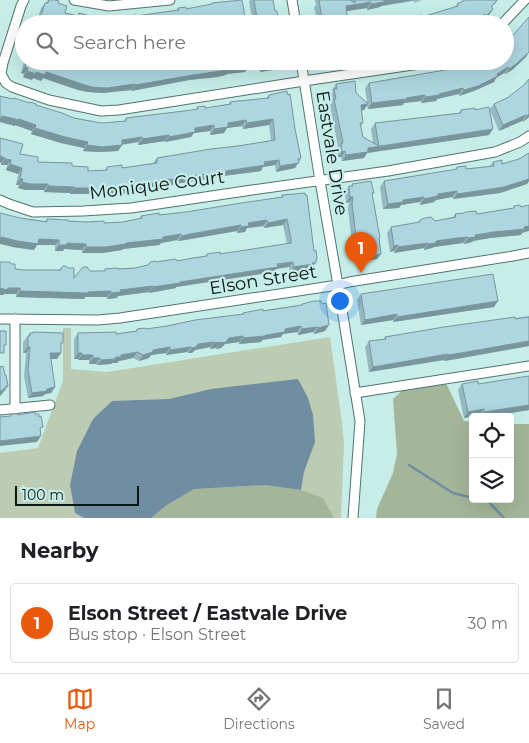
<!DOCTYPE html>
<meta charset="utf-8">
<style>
:root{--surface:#fff;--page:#f2f2f2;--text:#202124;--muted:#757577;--line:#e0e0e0;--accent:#ea580c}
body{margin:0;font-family:Montserrat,sans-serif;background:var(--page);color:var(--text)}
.controls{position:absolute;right:15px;bottom:15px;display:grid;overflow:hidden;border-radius:5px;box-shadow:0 5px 20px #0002}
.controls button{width:45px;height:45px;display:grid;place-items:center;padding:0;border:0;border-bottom:1px solid var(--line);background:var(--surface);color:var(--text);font:25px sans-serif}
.scale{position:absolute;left:15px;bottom:12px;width:124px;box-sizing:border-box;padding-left:5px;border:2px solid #091715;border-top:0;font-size:14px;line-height:18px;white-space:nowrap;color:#091715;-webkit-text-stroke:4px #c6ede8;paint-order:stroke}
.you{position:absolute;left:339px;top:300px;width:18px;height:18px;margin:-12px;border:4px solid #fff;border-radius:50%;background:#1a73e8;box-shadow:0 0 0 8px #1a73e833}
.badge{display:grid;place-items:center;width:32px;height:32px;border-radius:50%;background:var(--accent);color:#fff;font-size:16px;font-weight:700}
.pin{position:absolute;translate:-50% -41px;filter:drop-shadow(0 1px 2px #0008)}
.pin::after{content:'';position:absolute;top:26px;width:18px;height:15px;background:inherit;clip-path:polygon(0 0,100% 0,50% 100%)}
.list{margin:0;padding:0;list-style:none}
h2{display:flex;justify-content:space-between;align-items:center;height:65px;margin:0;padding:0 20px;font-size:21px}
h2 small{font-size:16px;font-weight:400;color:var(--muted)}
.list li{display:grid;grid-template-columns:32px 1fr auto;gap:15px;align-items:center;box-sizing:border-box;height:80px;margin:0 10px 10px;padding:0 10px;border:1px solid var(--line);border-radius:5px}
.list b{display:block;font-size:19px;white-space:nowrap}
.list p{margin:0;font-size:16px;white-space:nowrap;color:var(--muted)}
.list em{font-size:16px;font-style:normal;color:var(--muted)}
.icon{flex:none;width:28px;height:28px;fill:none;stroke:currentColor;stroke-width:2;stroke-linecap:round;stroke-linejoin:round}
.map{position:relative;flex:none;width:529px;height:518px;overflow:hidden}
.search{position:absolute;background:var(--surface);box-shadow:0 5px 20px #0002;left:15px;right:15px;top:15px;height:55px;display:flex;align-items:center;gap:12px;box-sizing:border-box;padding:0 18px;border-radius:28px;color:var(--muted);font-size:19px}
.sheet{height:155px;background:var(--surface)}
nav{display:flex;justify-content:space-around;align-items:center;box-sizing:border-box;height:70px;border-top:1px solid var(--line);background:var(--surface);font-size:14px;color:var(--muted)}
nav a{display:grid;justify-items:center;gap:2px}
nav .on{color:var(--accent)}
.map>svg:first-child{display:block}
</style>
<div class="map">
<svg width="529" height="518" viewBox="0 0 529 518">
<rect width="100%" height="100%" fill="#c6ede8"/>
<polygon fill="#bbccb2" points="63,328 71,328 71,369 107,372 330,337 342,423 344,444 341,518 0,518 0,453 38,448 63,381"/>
<g fill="#a4b69a">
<polygon points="434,378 447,385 464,421 473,422 473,499 510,499 510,424 529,424 529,518 376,518 377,509 393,473 397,454 393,399 410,383"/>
<polygon points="266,485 301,490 323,498 334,518 151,518 167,505 194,489"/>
</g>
<polygon fill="#718da2" points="298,379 308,398 313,415 315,442 304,472 301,490 266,485 194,489 167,505 151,518 84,518 75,513 70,485 77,451 93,419 112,401 169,399 211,389"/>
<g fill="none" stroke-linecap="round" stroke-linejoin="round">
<g stroke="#718da2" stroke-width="2.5">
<polyline points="409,465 453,493 473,498"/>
<polyline points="479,499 488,501 504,518"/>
</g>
<g stroke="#517470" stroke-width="11">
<g id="minor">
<polyline points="24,0 21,6 3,63 1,74 6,83 12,87 49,100 101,111 119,110 304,81 440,61"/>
<polyline points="74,0 109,6 170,0"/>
<polyline points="292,0 296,24"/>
<polyline points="502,24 525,0"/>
<polyline points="301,61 320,181 338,285 360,421 353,518"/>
<polyline points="0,200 9,204 33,212 83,211 131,208 252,190 388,171 495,152 520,142 529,136"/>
<polyline points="0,319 98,320 120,318 338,285 349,282 513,256 529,253"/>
<polyline points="355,393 529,366"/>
<polyline points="15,409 15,319"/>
<polyline points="0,410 50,405"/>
</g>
</g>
<use href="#minor" stroke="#fff" stroke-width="9"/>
</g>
<g fill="#95b8c1">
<polygon points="48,0 55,0 58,3 65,13 77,16 79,13 94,17 114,19 127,18 129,16 136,16 177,10 178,8 186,9 210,5 212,3 246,23 245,24 36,24 41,8"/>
<polygon points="250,0 273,0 275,11 278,21 281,24 253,24 249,1"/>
<polygon points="315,0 422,0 414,3 414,1 381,6 380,7 367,10 367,8 346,11 348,24 318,24 314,7 316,5"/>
<polygon points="465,0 498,0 491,8 493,9 489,15 482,22 481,20 422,17 456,7 457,4"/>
<polygon points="526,57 512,70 505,74 504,73 496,78 494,82 474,91 459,96 459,94 437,99 436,101 421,103 421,101 404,103 403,105 368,109 367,105 364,110 361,110 363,123 361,126 363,137 373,143 371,129 375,123 459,113 461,110 475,110 490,109 494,104 507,98 529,117 523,122 522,121 499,131 490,110 493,129 489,135 367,153 364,158 342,161 341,157 338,157 337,149 338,147 330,105 332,103 330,95 333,92 332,90 336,84 356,93 367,102 365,88 369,83 456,68 458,65 468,65"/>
<polygon points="24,61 83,61 89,63 127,66 159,61 283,61 279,69 260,72 259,65 248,67 245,72 227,74 226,75 217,77 189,80 137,90 131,91 131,90 103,93 88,92 78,90 43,78 41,81 33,78 32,80 23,77 24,74 21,73"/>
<polygon points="269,95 298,162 295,168 276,172 275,165 263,167 261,171 223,176 223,177 187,182 165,186 165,185 152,187 150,189 127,193 99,195 98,196 91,197 91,194 70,194 70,193 44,192 44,190 26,190 18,188 19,185 16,185 18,174 6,170 7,165 1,165 0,138 20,154 38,162 72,166 88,171 105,170 107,167 122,168 153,163 157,158 271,141 269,125 243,129 242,126 227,128 224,133 210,135 210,131 194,133 191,137 165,142 165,141 138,145 138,142 122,145 118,151 98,152 83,151 84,148 61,143 31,134 32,131 15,125 15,126 0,122 0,96 36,105 74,118 90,121 102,123 124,121 126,118 184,111 196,109 197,107 205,108 229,104 230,102 266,98"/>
<polygon points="493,162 502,164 529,181 527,184 500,193 453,199 452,197 436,200 434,202 420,205 420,202 401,205 399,208 383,209 380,187 384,181 455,170 457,167 466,169 490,166"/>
<polygon points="352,184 374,193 372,195 381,254 377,259 359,262 359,259 356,259 354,243 352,243 348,209 349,202 346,203 345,192 349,186 351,186"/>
<polygon points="282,195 314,251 317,259 312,268 310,269 309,270 290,273 289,267 276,269 274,272 176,287 176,288 149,293 149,292 118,296 117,298 107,299 107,297 85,297 84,299 16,297 16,294 4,294 3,295 0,295 0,262 15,269 25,270 59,270 61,268 74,278 90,271 104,271 105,269 118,269 135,268 148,265 156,262 177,261 205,256 207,254 220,254 287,244 283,225 264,228 263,226 247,228 245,232 237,233 237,231 186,240 178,241 177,240 161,243 159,245 123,249 122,250 102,253 82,253 82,250 64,249 63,251 55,251 55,245 37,245 34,250 13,247 20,218 45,221 47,219 104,223 123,222 139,219 141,216 159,215 186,212 281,197"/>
<polygon points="514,206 522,233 521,235 490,238 473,241 472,242 464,244 463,243 453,244 434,247 432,248 424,250 424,248 394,253 394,251 390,252 387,233 391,227 417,223 420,220 435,221 453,217 455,214 477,214 513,208"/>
<polygon points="361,294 494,307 393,322 393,320 361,325 357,300"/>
<polygon points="302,304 325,331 314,334 313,332 298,335 297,332 283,334 281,337 262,340 261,342 239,344 239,342 225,344 221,348 216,349 216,348 210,349 210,347 195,350 192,353 188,353 187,352 166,355 166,353 151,355 149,358 139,361 133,358 119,361 117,363 112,363 111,364 97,365 96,364 89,364 89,360 78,360 78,359 74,359 74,339 78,333 116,334 136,331 137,329 146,329 242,314 243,313 301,305"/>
<polygon points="529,316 529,346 457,359 444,361 444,360 369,372 365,347 369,341 384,339 385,337"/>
<polygon points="33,332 61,346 57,359 51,359 55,387 51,393 45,394 43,396 28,398 24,376 26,353 23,353 23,342 30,333 31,333"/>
<polygon points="529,376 529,410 487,417 480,417 480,415 464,418 458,390 462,384 478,384"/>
</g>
<g fill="#79969d">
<polygon points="384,0 414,0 381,6 380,7 367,10 371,4"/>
<polygon points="371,2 367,8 341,12 346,6"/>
<polygon points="493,9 489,15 482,22 486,16"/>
<polygon points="485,14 481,20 475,24 469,24"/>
<polygon points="529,52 526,57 512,70 505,74 509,69"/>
<polygon points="252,61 262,61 259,65 248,67 245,72 227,74 226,75 217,77 189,80 131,91 135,85 230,68"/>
<polygon points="281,61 283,61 282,64 283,63 279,69 260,72 264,66"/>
<polygon points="25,67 28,68 24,74 21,73"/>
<polygon points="508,67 504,73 496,78 494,82 474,91 459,96 464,90 497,74"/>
<polygon points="27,71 46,72 135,84 131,90 103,93 88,92 78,90 43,78 41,81 33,78 32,80 23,77"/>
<polygon points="463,88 459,94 437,99 436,101 421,103 425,97"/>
<polygon points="425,95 421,101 404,103 403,105 368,109 372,103"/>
<polygon points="368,104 364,110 357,111 361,105"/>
<polygon points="529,114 529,117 523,122 527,116"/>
<polygon points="526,115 522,121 499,131 503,125"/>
<polygon points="2,116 19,119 36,125 32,131 15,125 15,126 0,122 0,118"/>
<polygon points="273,119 269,125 243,129 247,123"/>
<polygon points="246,120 242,126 227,128 224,133 210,135 214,129 228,123"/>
<polygon points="214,125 210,131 194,133 191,137 165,142 169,137 195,128"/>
<polygon points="35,128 88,142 84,148 61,143 31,134"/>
<polygon points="493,129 489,135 367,153 364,158 342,161 346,155 368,148"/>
<polygon points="169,135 165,141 138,145 142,139"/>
<polygon points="142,137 138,142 118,145 122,140"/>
<polygon points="87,145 122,145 118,151 98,152 83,151"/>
<polygon points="345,151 341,157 338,157 342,152"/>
<polygon points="0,156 5,158 1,163 0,163"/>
<polygon points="301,158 295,168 276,172 280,166"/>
<polygon points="5,159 11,160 7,165 1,165"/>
<polygon points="279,160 275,165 263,167 261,171 223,176 223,177 187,182 165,186 169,180 191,176 226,171"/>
<polygon points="10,164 22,168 18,174 6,170"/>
<polygon points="20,179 23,179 19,185 16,185"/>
<polygon points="169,179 165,185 152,187 150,189 127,193 99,195 98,196 91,197 95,191 102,189"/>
<polygon points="529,179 529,181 527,184 500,193 453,199 457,194"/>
<polygon points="22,182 48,184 44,190 26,190 18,188"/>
<polygon points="48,186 74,187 70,193 44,192"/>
<polygon points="74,188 95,188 91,194 70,194"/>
<polygon points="457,191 452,197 436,200 434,202 420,205 424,199 438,194"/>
<polygon points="350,197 353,197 349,202 346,203"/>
<polygon points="424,197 420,202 401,205 399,208 383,209 388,204 403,200"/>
<polygon points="287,219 283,225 264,228 268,223"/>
<polygon points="267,220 263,226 247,228 245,232 237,233 241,227 248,223"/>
<polygon points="241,225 237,231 178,241 182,236"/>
<polygon points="529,226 529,231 522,233 521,235 490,238 473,241 472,242 464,244 468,238 475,235"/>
<polygon points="181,234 177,240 161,243 159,245 123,249 122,250 102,253 82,253 86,247 126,243"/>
<polygon points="2,237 39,239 59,240 55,245 37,245 34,250 13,247 0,244 0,238"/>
<polygon points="467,237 463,243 434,247 432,248 424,250 428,244 436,241"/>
<polygon points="67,243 86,244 82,250 64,249 63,251 55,251 59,245"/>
<polygon points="428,243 424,248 394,253 398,247"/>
<polygon points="398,245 394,251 390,252 394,246"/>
<polygon points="360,253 363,253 359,259 356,259"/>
<polygon points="381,254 377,259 359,262 363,257"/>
<polygon points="317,259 312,268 310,269 309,270 290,273 294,267"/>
<polygon points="293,262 289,267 276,269 274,272 176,287 176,288 149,293 153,287"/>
<polygon points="153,286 149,292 118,296 117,298 107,299 111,293 120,290"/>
<polygon points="8,288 20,288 16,294 4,294 3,295 0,295 0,289"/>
<polygon points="20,291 88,292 111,291 107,297 85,297 84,299 16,297"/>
<polygon points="498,301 494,307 393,322 397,317"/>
<polygon points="397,314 393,320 361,325 365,320"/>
<polygon points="329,325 325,331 314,334 318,328"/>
<polygon points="301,326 297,332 283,334 281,337 262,340 261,342 239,344 243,338 266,335 285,329"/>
<polygon points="317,327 313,332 298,335 302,329"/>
<polygon points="243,336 239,342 225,344 221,348 216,349 220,343 229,338"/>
<polygon points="529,341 529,346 444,361 448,355"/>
<polygon points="214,342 210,347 195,350 192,353 188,353 192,348 198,344"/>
<polygon points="220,342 216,348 210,349 214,343"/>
<polygon points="28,347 30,347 26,353 23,353"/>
<polygon points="170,347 166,353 151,355 149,358 139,361 143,355 153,350"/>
<polygon points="191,347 187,352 166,355 170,350"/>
<polygon points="137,352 133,358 119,361 117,363 112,363 111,364 97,365 101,360 116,357 121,355"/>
<polygon points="50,353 61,353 57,359 46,359"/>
<polygon points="78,353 82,353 78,359 74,359"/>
<polygon points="448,354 444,360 369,372 373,367"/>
<polygon points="82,355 93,355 89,360 78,360"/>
<polygon points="93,358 100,358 96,364 89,364"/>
<polygon points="6,386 8,386 2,394 0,396 0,391"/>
<polygon points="55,387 51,393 45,394 43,396 28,398 32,393"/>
<polygon points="529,405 529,410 487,417 481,417 484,412"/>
<polygon points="484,409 480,415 464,418 468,412"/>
<polygon points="41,436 37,442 0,446 0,441"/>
</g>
<g fill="#add6e0" stroke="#79969d">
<polygon points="49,0 55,0 59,1 58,3 67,6 65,13 78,16 79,13 94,17 114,19 129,18 129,16 136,15 136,16 179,10 178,8 186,7 186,9 212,4 212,3 242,0 246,23 239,24 238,24 238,22 227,24 69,24 61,21 61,24 38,24 38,21 39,22 45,3 48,3"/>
<polygon points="254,0 273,0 275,11 277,11 278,21 280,21 281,24 258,24"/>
<polygon points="320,0 350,0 355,3 355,0 384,0 384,2 371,4 371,2 346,6 348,24 323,24 319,1"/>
<polygon points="465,0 497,0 491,7 493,9 486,16 485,14 469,24 370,24 422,15 422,17 458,6 457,4"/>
<polygon points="529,17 529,52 516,64 509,69 508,67 497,74 498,76 478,86 464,90 463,88 439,94 440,95 425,97 425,95 406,98 407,99 372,103 369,83 451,69 459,67 458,65 467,62 468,65 475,61 505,61 505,42 514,34"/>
<polygon points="27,61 83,61 89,63 116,65 127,63 127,66 159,61 252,61 248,62 249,66 230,68 230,69 221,71 193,75 141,84 135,85 135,84 107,88 92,87 82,84 46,72 45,75 36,72 36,74 27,71 28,68 25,67"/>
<polygon points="264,61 282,61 283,63 264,66"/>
<polygon points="529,79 529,114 527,116 526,115 503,125 494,104 507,98 524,85"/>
<polygon points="355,81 356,93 368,104 361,105 363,123 360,123 363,137 379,146 375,123 461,113 461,110 475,108 475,110 489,107 493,129 368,148 368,152 346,155 345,151 342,152 341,143 343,143 334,99 336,99 334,89 337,89 336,84"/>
<polygon points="287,91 288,95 290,94 295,129 301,158 298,159 299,163 280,166 279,160 264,162 265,165 226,171 227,172 191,176 169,180 169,179 154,182 154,183 131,187 102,189 102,191 95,191 95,188 74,188 74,187 48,186 48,184 30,184 22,182 23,179 20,179 22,168 10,164 11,160 5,159 5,158 0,156 0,138 23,144 20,154 38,157 38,162 72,163 72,166 88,167 88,171 107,170 107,167 122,165 122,168 157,163 157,158 211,149 238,146 275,140 273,119 247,123 246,120 228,123 228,127 214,129 214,125 195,128 195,132 169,137 169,135 142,139 142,137 122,140 122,145 102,147 87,145 88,142 65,137 35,128 36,125 19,119 19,120 2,116 1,119 0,118 0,96 13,99 14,98 30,103 30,102 36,104 36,105 62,113 74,118 90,121 102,123 126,121 126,118 184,111 198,109 197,107 205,106 205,108 231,104 230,102 238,101 269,98 269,95"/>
<polygon points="529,153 529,179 504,187 457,194 457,191 438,194 438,196 424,199 424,197 403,200 403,202 388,204 384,181 457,169 457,167 466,166 466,169 494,166 493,162 502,160 502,164 519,159"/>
<polygon points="371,181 374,193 372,193 380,238 379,238 381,254 363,257 363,253 360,253 358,237 356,237 352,203 353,197 350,197 349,186 353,186 352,184"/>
<polygon points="305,193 305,195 307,195 314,251 316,250 317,259 316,260 316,263 312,263 313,264 294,267 293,262 277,264 278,267 180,282 180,283 153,287 153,286 120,290 121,292 111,293 111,291 88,292 88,293 20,291 20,288 8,288 7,290 0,288 0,262 10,262 11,264 15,264 15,269 25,270 61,270 61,268 63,266 66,266 68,268 74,268 74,278 83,267 87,267 90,271 105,271 105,269 118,268 118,269 135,268 148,265 150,262 155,261 156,262 176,259 177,261 193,258 207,256 207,254 220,252 220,254 291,243 291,239 287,219 268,223 267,220 248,223 249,226 241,227 241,225 190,234 182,236 181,234 163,237 163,239 126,243 126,244 106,247 86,247 86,244 67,243 67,245 59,245 59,240 39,239 38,244 17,241 2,237 1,238 0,238 0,213 20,218 47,222 47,219 68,220 68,221 86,222 104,221 104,223 123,222 142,218 141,216 159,213 159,215 186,212 241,203 283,197 282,195"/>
<polygon points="520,205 521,207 529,205 529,226 524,227 525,229 494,232 475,235 476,237 468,238 467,237 457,238 436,241 436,243 428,244 428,243 398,247 398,245 394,246 391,227 420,222 420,220 425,218 431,217 435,221 456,217 455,214 464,213 465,212 476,211 477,214 514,208 514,206"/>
<polygon points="493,274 498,301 397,317 397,314 365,320 361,294"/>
<polygon points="314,301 321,301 322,304 326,303 329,325 318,328 317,327 302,329 301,326 285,329 285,332 266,335 265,336 243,338 243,336 229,338 226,342 220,343 220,342 214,343 214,342 198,344 196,347 192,348 191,347 170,350 170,347 153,350 153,352 143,355 137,352 121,355 121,357 116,357 115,359 101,360 100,358 93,358 93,355 82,355 82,353 78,353 78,333 116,332 116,334 137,331 137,329 145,328 146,329 167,326 195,320 244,314 243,313 263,309 263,311 302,305 302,304"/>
<polygon points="515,317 515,319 529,317 529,341 461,353 448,355 448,354 373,367 369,341 386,339 385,337 444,327"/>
<polygon points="0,331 6,331 6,345 4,345 4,353 0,353"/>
<polygon points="33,332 63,333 63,343 61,343 61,353 50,353 55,387 47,389 47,391 32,393 28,370 30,347 28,347 28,336 30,336 30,333 33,333"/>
<polygon points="3,366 5,375 6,375 8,386 6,386 6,388 3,389 3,391 0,391 0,367"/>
<polygon points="529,376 529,405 484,412 484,409 468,412 462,384 478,381 478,384"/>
<polygon points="35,412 35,414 39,414 39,417 41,416 43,427 40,428 41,436 0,441 0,417 11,416 11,414 18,414 18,415"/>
</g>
<g text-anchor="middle" stroke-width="4.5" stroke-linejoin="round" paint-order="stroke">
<g font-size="18" fill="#091715" stroke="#c6ede8">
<text transform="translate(332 153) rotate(81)" y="6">Eastvale Drive</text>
<text transform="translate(157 185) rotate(-7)" y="6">Monique Court</text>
<text transform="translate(263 280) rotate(-9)" y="6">Elson Street</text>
</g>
</g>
</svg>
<div class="controls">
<button><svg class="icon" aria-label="locate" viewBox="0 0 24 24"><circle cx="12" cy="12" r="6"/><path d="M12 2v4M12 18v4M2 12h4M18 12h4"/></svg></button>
<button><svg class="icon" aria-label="layers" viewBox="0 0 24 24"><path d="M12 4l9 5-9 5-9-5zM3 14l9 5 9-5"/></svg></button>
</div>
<div class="scale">100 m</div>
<div class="you"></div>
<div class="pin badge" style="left:361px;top:273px">1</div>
<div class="search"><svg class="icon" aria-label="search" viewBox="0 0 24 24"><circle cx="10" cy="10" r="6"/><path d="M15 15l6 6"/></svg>Search here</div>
</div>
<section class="sheet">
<h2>Nearby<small></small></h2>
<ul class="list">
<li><span class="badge">1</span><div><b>Elson Street / Eastvale Drive</b><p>Bus stop · Elson Street</p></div><em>30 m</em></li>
</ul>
</section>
<nav>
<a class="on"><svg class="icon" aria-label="map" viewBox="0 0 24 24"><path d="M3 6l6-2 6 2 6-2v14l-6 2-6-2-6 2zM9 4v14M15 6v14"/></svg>Map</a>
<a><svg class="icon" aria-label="directions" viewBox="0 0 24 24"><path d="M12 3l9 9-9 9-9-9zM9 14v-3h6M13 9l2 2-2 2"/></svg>Directions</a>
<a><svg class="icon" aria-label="saved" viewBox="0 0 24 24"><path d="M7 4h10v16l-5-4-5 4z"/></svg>Saved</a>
</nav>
